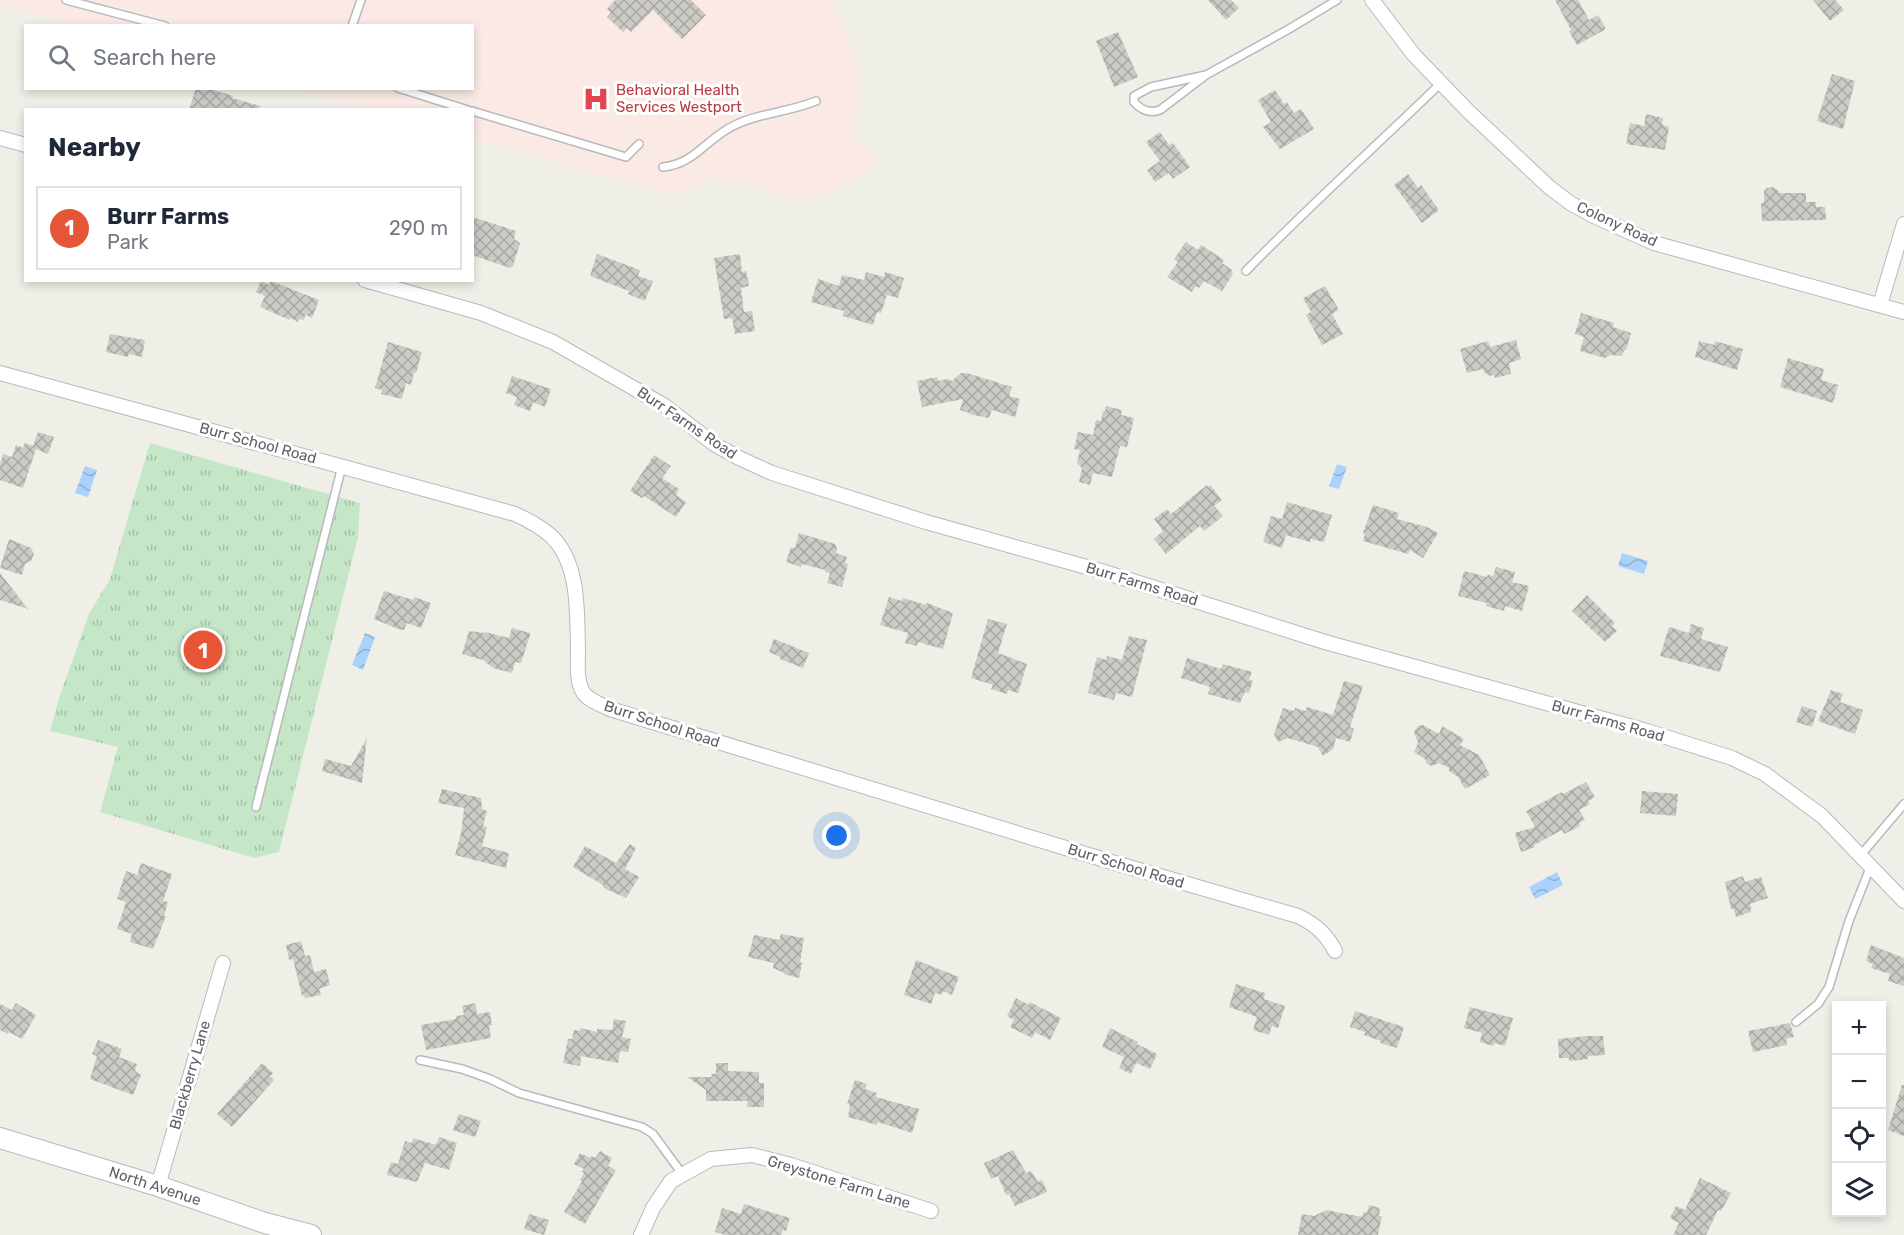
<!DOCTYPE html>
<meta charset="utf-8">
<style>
:root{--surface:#fff;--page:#f2f2f3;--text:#1f2937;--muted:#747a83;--line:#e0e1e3;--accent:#e75537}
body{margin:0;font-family:Rubik,sans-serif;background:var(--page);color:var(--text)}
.controls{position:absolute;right:18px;bottom:18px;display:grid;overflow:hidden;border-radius:0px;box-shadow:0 3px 9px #0003}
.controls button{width:54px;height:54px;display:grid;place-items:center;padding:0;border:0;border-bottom:2px solid var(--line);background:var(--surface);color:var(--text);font:30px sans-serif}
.you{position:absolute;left:837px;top:836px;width:21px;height:21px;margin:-15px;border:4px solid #fff;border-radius:50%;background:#1a73e8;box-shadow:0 0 0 9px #1a73e833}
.badge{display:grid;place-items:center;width:39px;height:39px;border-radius:50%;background:var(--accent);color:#fff;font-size:20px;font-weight:700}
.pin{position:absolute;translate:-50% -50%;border:3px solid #fff;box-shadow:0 2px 6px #0006}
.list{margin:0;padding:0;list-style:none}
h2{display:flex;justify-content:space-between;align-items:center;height:78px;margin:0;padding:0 24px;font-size:26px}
h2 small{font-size:20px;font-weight:400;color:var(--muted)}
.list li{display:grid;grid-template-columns:39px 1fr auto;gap:18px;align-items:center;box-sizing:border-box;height:84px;margin:0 12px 12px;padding:0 12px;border:2px solid var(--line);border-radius:0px}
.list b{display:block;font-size:22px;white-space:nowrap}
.list p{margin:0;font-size:20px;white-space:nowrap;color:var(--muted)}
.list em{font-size:20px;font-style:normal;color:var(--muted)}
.icon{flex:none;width:33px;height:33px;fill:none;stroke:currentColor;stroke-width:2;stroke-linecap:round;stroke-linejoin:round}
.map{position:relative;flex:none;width:1904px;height:1235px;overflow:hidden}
.search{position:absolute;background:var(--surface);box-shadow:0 3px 9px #0003;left:24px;top:24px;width:450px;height:66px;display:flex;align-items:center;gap:15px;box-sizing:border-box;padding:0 21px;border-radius:0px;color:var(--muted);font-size:22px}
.panel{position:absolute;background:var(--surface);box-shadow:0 3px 9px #0003;left:24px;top:108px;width:450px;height:174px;border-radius:0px}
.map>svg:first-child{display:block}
</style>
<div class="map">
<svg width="1904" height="1235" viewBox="0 0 1904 1235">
<defs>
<pattern id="grass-tufts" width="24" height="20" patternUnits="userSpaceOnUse" patternTransform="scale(1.5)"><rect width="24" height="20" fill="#c5e7c8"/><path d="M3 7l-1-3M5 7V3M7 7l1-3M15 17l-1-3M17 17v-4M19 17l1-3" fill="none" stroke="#a3bfa6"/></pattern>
<pattern id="water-waves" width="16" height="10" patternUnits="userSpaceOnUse" patternTransform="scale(1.5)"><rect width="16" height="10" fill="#aad2fd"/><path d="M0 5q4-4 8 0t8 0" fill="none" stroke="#8eaed1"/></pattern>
<pattern id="building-cross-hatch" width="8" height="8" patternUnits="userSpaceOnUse" patternTransform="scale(1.5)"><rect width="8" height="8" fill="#cccac4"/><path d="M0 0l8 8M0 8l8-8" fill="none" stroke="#a9a7a3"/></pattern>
</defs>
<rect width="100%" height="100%" fill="#f0efe7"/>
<polygon fill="#fbe9e5" points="0,0 832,0 836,5 859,72 858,109 852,132 859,146 876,150 874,167 836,191 801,201 717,178 671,195 473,138 472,110 372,109 296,89 472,88 472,26 69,25 0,4"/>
<polygon fill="url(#grass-tufts)" points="150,443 360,503 358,537 279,852 254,858 100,812 118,747 50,731 59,698 89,614 110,579"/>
<g fill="url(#water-waves)">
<polygon points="1337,464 1347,467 1339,489 1329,486"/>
<polygon points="85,466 97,470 88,497 75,493"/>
<polygon points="1622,553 1648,561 1644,574 1618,566"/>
<polygon points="365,633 375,637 363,670 352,665"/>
<polygon points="1557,872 1563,885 1535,899 1529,887"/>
</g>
<g fill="url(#building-cross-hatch)">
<polygon points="615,0 691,0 706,15 682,39 653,10 631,32 627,28 623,32 607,17 611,13 607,9"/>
<polygon points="1208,0 1231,0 1239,8 1226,20"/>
<polygon points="1555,0 1578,0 1589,20 1598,15 1606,29 1577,45 1569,31 1571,30"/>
<polygon points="1813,0 1835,0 1844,10 1830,21"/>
<polygon points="1118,32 1138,77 1114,87 1096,41"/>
<polygon points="1832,74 1855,81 1843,129 1817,121"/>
<polygon points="196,88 207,88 233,96 232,98 260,106 259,110 189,110"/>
<polygon points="1275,90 1284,104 1287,102 1294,113 1301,109 1314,129 1280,149 1263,127 1271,122 1258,100"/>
<polygon points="1646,114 1663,118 1662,125 1669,127 1665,150 1626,144 1630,123 1644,126"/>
<polygon points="1160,132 1169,145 1173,143 1190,167 1173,179 1169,173 1155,182 1147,170 1160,161 1146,142"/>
<polygon points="1408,174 1418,188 1421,185 1439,210 1422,223 1394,185"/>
<polygon points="1774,187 1780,193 1806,193 1806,202 1816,202 1816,207 1825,207 1826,220 1762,221 1761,203 1764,203 1764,191 1767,188"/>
<polygon points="472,217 516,231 514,239 520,243 513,266 510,268 472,255"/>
<polygon points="1186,242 1198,250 1201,245 1224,260 1222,263 1232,270 1231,272 1233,274 1222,291 1204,281 1199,288 1196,286 1192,292 1167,277 1178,262 1174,259"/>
<polygon points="597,254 640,270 638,276 653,281 645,301 628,294 629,291 590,276"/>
<polygon points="740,254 742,272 746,271 749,286 741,288 744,312 752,311 755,331 735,334 732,318 724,319 714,258"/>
<polygon points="866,272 884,277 885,272 904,278 898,298 887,295 881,313 877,312 873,325 843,316 844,311 811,302 818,279 839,286 842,275 864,280"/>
<polygon points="261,281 269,285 271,281 319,300 312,318 306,315 303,320 299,319 298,322 291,318 290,320 260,307 265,296 256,292"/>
<polygon points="1325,286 1339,310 1332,314 1343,334 1322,345 1306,315 1311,312 1303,298"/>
<polygon points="1581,313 1614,323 1613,327 1631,333 1626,350 1624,350 1622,356 1611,355 1605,358 1580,351 1584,337 1575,334"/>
<polygon points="110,334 145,340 142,357 129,354 128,357 106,352"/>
<polygon points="1516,340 1521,359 1509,363 1511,374 1495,378 1494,375 1488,376 1487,373 1485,374 1483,369 1467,373 1460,349 1488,341 1490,347"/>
<polygon points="1699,341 1714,345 1715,341 1743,349 1737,370 1695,357"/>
<polygon points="388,342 422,352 416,373 414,372 411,385 406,383 402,399 381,394 382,390 375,388"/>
<polygon points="1788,358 1824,369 1821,380 1838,385 1833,403 1780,387"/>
<polygon points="961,373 967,373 1012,387 1009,396 1020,399 1015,417 992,410 989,418 969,414 969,413 960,410 963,399 922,407 917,381 937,377 938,381 948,379 952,381"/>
<polygon points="512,376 551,389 545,407 533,402 530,411 514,405 517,397 506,393"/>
<polygon points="1106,406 1122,410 1121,415 1134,418 1127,447 1120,446 1112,477 1093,473 1090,485 1079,482 1082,468 1077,463 1080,450 1074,449 1078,432 1093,435 1096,420 1101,421 1103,411 1105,411"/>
<polygon points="38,432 54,437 48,454 36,449 23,488 0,480 0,464 3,454 12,457 16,445 23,448 25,443 33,446"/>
<polygon points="654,455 671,466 662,478 679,489 676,495 686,502 676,517 644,496 642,498 630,491"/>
<polygon points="1207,485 1208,487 1210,485 1222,500 1214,506 1223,516 1204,531 1200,526 1166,554 1154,539 1163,531 1154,519 1167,509 1171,514"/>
<polygon points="1287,502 1332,515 1324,542 1311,539 1310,542 1286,535 1282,548 1263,542 1271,516 1282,519"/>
<polygon points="1373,505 1399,513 1397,519 1427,527 1438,533 1423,558 1410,550 1408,554 1363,541 1365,534 1363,533"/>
<polygon points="799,533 835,544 837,549 836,553 847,557 845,563 848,564 842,587 827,583 830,573 825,572 825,570 802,564 801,567 786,562 791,547 795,548"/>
<polygon points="9,539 31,548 34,554 31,561 25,564 22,575 0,568"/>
<polygon points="1496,567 1515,572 1512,582 1529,586 1522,611 1505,606 1504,611 1486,606 1487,603 1458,596 1464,571 1487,577 1488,575 1493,576"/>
<polygon points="0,573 28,609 0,600"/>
<polygon points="384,591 413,600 414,597 431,603 421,628 407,623 404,630 398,629 374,619"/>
<polygon points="1587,595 1615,623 1612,626 1617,631 1605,642 1572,611"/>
<polygon points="889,597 902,601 903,598 926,605 927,603 953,613 943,649 918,642 917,646 905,643 908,633 880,625"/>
<polygon points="988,619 1007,624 998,653 1027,664 1018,693 1008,690 1007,694 991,689 993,685 971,678"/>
<polygon points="1691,624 1704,628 1701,639 1728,647 1720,672 1660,656 1669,627 1689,633"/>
<polygon points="512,628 530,633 530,635 521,663 515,662 512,673 493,668 483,660 462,654 469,631 485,633 485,632 509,638"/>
<polygon points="1129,636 1147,640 1132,697 1116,693 1114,700 1088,693 1097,657 1106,660 1107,656 1122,660"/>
<polygon points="774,639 809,653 803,668 780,659 780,657 769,652"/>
<polygon points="1187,658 1221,669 1223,664 1252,672 1249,680 1253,681 1249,693 1245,692 1240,703 1208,694 1210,687 1181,678"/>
<polygon points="1344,681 1363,686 1350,727 1354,729 1350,742 1336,738 1333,749 1323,756 1318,747 1288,738 1278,742 1274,734 1283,708 1294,711 1295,708 1306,711 1307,707 1333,715"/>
<polygon points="1831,690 1843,694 1840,702 1863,710 1855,734 1818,721"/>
<polygon points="1802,706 1817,711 1812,727 1796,722"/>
<polygon points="1423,725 1439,734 1442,726 1464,739 1460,745 1479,755 1490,775 1465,789 1458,777 1449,771 1449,768 1439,763 1431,766 1426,763 1425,759 1414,752 1418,743 1414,732 1418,726"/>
<polygon points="367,738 362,783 322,771 325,759 351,766"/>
<polygon points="1586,782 1595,797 1588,801 1590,804 1579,810 1585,820 1579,823 1580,826 1564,834 1562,830 1534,845 1535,847 1521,852 1515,833 1535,827 1526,811 1562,792 1563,794"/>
<polygon points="442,789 481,798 482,809 487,811 483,826 487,827 482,846 509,853 506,868 455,855 461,833 464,808 438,803"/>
<polygon points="1642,791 1678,794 1676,816 1640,813"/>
<polygon points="630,844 636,848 625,869 639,877 626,898 604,888 603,885 573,867 585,846 616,863"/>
<polygon points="141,863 172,874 163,901 168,902 164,916 166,916 153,949 130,942 132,934 117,929 126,902 117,899 126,871 137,875"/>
<polygon points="1743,876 1745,882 1761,877 1768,898 1750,904 1752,909 1750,910 1751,912 1736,917 1733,908 1731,909 1725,882"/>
<polygon points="781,934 804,938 800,962 802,963 799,978 784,974 784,973 773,968 774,963 748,957 754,935 779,940"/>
<polygon points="301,941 305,956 310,955 314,972 326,969 330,985 319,989 321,995 305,998 304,995 302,996 293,959 289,960 286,945"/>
<polygon points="1871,945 1904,958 1904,986 1888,981 1890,974 1871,968 1873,964 1866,961"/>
<polygon points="916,960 959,977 952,995 943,991 942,995 935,993 931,1004 904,995"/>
<polygon points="1236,984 1265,993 1264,999 1285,1006 1278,1028 1272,1026 1269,1035 1253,1030 1257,1017 1229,1007"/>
<polygon points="1016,998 1029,1005 1030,1002 1061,1018 1050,1040 1035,1032 1032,1038 1010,1027 1014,1020 1007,1016"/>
<polygon points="16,1003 36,1015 22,1039 9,1032 8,1034 0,1030 0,1004 12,1010"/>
<polygon points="475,1003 477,1014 490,1012 492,1025 489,1026 491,1038 426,1050 421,1025 456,1019 456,1016 464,1015 462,1006"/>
<polygon points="1470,1007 1513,1018 1505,1046 1494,1043 1493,1046 1480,1042 1482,1033 1464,1028"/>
<polygon points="1355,1011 1404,1027 1397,1048 1380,1043 1381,1041 1364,1035 1365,1032 1350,1027"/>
<polygon points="614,1019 626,1021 622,1037 631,1039 628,1052 620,1051 618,1063 581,1056 580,1066 563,1063 568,1039 572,1039 574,1030 580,1031 580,1028 597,1032 597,1029 612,1030"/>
<polygon points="1790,1023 1794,1037 1786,1039 1787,1045 1753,1052 1748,1031"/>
<polygon points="1110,1028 1138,1042 1137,1044 1157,1054 1150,1069 1136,1063 1131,1074 1119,1068 1124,1057 1102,1047"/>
<polygon points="1586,1036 1603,1036 1605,1055 1588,1056 1588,1059 1569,1061 1569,1058 1559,1058 1558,1039"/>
<polygon points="98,1040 122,1049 119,1057 137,1064 135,1071 141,1075 133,1095 90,1079 97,1056 92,1054"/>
<polygon points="262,1063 273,1073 270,1076 274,1080 232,1127 217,1114"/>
<polygon points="716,1063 728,1063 728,1071 759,1072 759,1083 764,1083 764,1107 747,1107 748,1101 706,1101 706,1090 687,1077 712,1077 711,1074 716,1074"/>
<polygon points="855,1080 867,1084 865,1089 877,1093 876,1097 919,1109 912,1133 878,1122 877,1125 848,1117 850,1105 847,1104"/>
<polygon points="1902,1085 1904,1085 1904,1136 1888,1130"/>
<polygon points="459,1114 481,1121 475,1137 453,1130"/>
<polygon points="439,1137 457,1143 449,1170 425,1163 417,1182 387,1175 391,1162 398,1164 405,1141 412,1143 413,1138 436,1145"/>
<polygon points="1013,1150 1026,1173 1031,1171 1038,1182 1042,1180 1047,1192 1015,1206 1009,1194 1006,1195 998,1176 991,1179 984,1163"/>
<polygon points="600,1151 612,1158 608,1166 616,1170 585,1224 564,1212 582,1181 580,1180 584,1173 582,1172 584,1169 574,1164 580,1153 590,1158 591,1156 595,1158"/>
<polygon points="1700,1178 1731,1193 1721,1211 1718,1210 1706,1235 1673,1235 1679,1223 1670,1218 1676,1206 1685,1210"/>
<polygon points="744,1204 790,1218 786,1231 783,1230 781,1235 725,1235 715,1232 722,1208 741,1214"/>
<polygon points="1369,1205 1380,1208 1379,1216 1382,1216 1378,1235 1298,1235 1302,1214 1314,1216 1326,1210 1362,1217 1364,1212 1367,1213"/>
<polygon points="529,1214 549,1220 544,1235 524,1229"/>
</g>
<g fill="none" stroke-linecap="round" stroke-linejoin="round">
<g stroke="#b7b9bd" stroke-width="10">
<g id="lane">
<polyline points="66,0 165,26"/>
<polyline points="352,26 361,0"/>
<path d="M1206,75L1151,87L1134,96V102C1141,110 1149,114 1160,110L1206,75L1289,29L1337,0"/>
<polyline points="398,88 468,110"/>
<polyline points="472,111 626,157 639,144"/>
<path d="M663,167C692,164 703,144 726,130C753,113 787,113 816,101"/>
<path d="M1246,271C1309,206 1376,146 1441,83"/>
<polyline points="256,807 342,466"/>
<polyline points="1860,856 1904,804"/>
<polyline points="1796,1022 1818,1004 1829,987 1849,921 1870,868"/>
<polyline points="420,1060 462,1069 490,1079 519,1093 642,1127 653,1134 683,1175"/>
</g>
</g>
<g stroke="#b7b9bd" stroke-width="16">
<g id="street">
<polyline points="1372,0 1414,55 1469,112 1549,187 1570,203 1594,216 1654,243 1904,312"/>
<polyline points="0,138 26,145"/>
<polyline points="365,280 481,313 553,342 665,406 714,444 739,458 772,473 926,522 1101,571 1325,642 1647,731 1732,758 1765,774 1822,816 1904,901"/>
<polyline points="1880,305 1904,224"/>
<path d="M0,373L515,514C528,520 540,526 551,536C580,563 577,614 578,651C578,664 576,680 583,692C588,701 601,704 610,709L1115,863L1298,916C1315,924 1327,934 1335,951"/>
<polyline points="158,1186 223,963"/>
<polyline points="641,1235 653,1208 671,1181 711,1159 752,1155 791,1165 931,1211"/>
</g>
</g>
<g stroke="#b5b9be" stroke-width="22">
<polyline id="secondary" points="0,1138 158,1186 265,1223 311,1235"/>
</g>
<use href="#lane" stroke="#fff" stroke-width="7"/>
<use href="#street" stroke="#fff" stroke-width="14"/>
<use href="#secondary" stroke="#fff" stroke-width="20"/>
</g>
<defs>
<g id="hospital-bare" transform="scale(2.07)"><path d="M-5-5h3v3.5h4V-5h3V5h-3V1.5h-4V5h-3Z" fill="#e0444e" stroke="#fff" stroke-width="2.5" paint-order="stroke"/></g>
</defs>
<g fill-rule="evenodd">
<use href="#hospital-bare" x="596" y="99"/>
</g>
<g text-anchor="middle" stroke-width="6" stroke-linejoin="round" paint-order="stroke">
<g font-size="15" fill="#be3a42" stroke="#fff" text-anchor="start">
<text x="616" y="95">Behavioral Health<tspan x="616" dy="17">Services Westport</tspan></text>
</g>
<g font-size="15" fill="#5e6267" stroke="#fff">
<text transform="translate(1617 224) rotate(25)" y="5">Colony Road</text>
<text transform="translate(687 423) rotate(34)" y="5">Burr Farms Road</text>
<text transform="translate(258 443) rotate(15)" y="5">Burr School Road</text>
<text transform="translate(1142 584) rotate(17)" y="5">Burr Farms Road</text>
<text transform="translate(1608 721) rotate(16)" y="5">Burr Farms Road</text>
<text transform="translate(662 724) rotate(18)" y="5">Burr School Road</text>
<text transform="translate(1126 866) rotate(17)" y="5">Burr School Road</text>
<text transform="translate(190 1075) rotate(-74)" y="5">Blackberry Lane</text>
<text transform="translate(839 1182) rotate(17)" y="5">Greystone Farm Lane</text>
<text transform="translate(155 1186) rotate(18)" y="5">North Avenue</text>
</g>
</g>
</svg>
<div class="controls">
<button>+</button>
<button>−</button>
<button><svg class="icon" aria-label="locate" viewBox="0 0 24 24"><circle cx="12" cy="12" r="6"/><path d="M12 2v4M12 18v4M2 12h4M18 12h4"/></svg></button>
<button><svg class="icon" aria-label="layers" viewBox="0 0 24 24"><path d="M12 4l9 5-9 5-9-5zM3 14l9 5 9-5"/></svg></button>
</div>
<div class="you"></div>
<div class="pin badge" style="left:203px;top:650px">1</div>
<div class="search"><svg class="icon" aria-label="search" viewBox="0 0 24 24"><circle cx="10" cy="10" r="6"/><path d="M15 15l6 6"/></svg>Search here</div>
<section class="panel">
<h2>Nearby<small></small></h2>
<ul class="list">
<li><span class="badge">1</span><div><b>Burr Farms</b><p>Park</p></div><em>290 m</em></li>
</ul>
</section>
</div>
